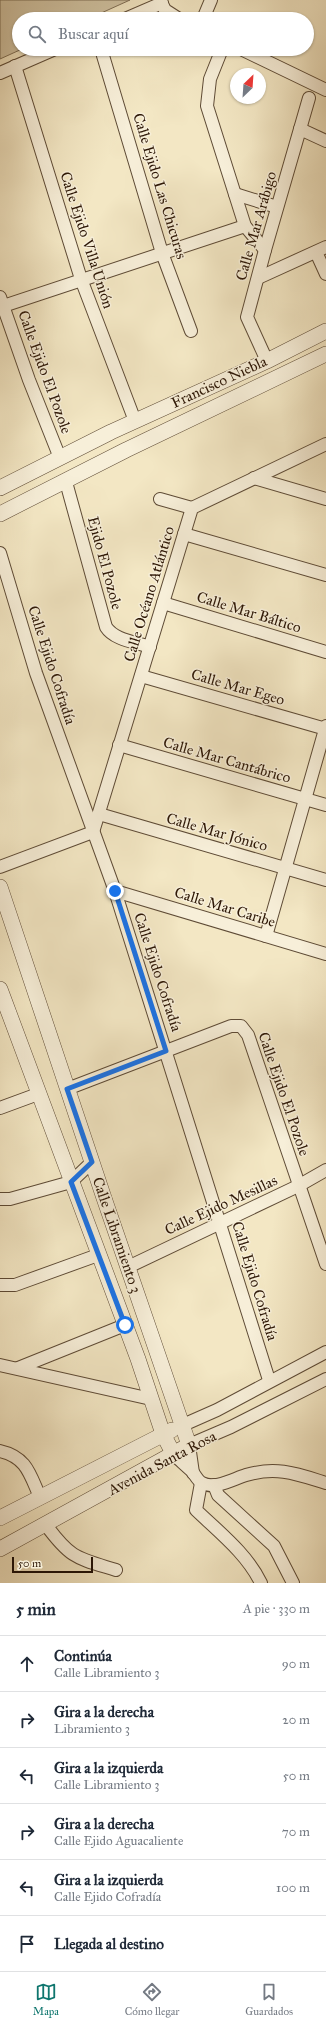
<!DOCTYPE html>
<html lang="es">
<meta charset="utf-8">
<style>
:root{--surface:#fff;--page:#f2f2f3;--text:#1f2937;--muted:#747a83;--line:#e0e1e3;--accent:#0f766e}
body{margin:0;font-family:"IM FELL Great Primer",serif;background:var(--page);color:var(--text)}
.compass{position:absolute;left:230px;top:68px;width:36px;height:36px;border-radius:50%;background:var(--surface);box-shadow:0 1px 3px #0004;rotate:25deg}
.scale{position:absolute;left:12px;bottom:10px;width:81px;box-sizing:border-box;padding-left:4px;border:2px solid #2d1706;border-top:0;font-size:11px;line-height:14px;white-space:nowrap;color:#2d1706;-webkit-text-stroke:3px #f7efd9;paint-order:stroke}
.stop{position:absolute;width:12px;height:12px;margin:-9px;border:3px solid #1a73e8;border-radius:50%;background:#fff}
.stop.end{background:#1a73e8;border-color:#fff;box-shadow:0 1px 4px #0008}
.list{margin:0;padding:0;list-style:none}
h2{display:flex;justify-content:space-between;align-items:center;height:52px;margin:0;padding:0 16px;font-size:17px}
h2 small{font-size:13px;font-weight:400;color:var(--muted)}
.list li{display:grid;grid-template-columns:26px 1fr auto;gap:12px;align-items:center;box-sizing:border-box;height:56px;padding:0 16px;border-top:1px solid var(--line)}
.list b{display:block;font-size:15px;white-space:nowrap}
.list p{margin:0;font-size:13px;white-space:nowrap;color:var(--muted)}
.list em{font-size:13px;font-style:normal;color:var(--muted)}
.icon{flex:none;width:22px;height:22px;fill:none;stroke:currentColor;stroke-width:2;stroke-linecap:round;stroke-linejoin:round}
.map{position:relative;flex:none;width:326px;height:1583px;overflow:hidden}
.search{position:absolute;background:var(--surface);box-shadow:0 1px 3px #0004;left:12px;right:12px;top:12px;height:44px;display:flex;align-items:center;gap:10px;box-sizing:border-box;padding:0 14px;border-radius:22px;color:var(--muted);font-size:15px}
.sheet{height:388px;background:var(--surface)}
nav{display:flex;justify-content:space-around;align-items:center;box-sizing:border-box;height:56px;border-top:1px solid var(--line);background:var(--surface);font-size:11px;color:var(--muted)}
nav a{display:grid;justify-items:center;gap:2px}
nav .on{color:var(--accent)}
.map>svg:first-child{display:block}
</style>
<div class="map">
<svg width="326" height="1583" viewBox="0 0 326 1583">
<rect width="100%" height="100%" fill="#f3e7c4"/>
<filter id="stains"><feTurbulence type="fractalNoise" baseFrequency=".005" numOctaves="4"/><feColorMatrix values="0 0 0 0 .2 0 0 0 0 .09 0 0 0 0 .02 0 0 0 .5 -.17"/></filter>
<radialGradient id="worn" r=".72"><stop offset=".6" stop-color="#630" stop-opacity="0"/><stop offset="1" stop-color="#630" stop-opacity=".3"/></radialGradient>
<polygon fill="#d1c4a4" stroke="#7f6e55" points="0,0 130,0 88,19 19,19 19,49 22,49 0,59"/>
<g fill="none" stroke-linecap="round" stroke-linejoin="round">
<g stroke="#5e4b36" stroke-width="14">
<g id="minor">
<polyline points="160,0 165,10 179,19"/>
<polyline points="125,19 162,3"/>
<polyline points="203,19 211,0"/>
<polyline points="101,49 162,253 191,331"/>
<polyline points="222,49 210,79 207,106 245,226 265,250"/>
<polyline points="241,49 326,90"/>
<polyline points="15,66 81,279 135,421"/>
<polyline points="0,73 55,49"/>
<polyline points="300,129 326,141"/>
<polyline points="235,194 277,207"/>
<polyline points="316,252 326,274"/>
<polyline points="258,278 326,247"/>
<polyline points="0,297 29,380 60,458"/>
<polyline points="0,307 245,226"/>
<polyline points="267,361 247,317 265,250 309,98"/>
<polyline points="254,478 326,499"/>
<path d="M66,482L106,627C114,640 136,642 150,647"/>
<polyline points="160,499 192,508"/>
<polyline points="184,534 326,575"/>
<polyline points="0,553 36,673 115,891 269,1380"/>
<polyline points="163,603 326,652"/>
<polyline points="141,676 326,729"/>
<polyline points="119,745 326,805"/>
<polyline points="99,814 326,880"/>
<polyline points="0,867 93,832 192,508 326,444"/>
<polyline points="115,891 326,954"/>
<polyline points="266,936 326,726"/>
<polyline points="67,1089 231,1026 241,1026 248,1035 326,1264"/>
<polyline points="0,1108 38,1094"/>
<polyline points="0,1199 10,1199 71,1182 92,1162"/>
<polyline points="128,1267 298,1186 326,1170"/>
<polyline points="0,1285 15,1285 98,1255"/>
<polyline points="0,1365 151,1399"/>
<polyline points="18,1368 125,1325"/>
<polyline points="183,1425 217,1410 326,1352"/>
<path d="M0,1451C27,1457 30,1475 40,1497"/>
<path d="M174,1455C180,1460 186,1466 192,1471C195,1475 198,1481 202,1483C215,1490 233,1479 246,1475C277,1466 297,1474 326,1483"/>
<polyline points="193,1473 189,1445 231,1427 326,1379"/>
<path d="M201,1483L196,1510C220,1533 247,1554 261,1583"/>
<polyline points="214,1485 218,1495 274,1546 293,1583"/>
<path d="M46,1525C71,1559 77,1558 116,1570"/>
</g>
</g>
<g stroke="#5e4b36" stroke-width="16">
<g id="tertiary">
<polyline points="0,488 111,432 267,361 326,331"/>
<polyline points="0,514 126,450 326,354"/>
<polyline points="0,887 104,1198 189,1445 0,1549"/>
<polyline points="0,989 138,1359 163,1434 174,1455"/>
<polyline points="0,1518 172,1430"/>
</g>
</g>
<use href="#minor" stroke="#f7efd9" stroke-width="12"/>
<use href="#tertiary" stroke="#f7efd9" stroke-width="15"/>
</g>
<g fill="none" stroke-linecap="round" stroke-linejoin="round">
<polyline stroke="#1a73e8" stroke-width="5" points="115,891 166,1051 67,1089 92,1162 71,1182 125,1325"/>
</g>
<g text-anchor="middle" stroke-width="3" stroke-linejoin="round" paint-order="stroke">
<g font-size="15" fill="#2d1706" stroke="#f7efd9">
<text transform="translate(160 186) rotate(73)" y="5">Calle Ejido Las Chicuras</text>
<text transform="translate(256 226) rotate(-74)" y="5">Calle Mar Arábigo</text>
<text transform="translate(87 240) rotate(72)" y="5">Calle Ejido Villa Unión</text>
<text transform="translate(45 372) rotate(70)" y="5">Calle Ejido El Pozole</text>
<text transform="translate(219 382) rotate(-25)" y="5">Francisco Niebla</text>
<text transform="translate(105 563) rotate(75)" y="5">Ejido El Pozole</text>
<text transform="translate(149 594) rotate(-73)" y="5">Calle Océano Atlántico</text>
<text transform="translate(249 612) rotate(17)" y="5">Calle Mar Báltico</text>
<text transform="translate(52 665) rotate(72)" y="5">Calle Ejido Cofradía</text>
<text transform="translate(238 687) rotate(16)" y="5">Calle Mar Egeo</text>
<text transform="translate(227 760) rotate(16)" y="5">Calle Mar Cantábrico</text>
<text transform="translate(217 832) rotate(16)" y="5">Calle Mar Jónico</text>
<text transform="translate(225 907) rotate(17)" y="5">Calle Mar Caribe</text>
<text transform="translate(158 972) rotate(72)" y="5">Calle Ejido Cofradía</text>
<text transform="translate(284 1094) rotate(71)" y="5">Calle Ejido El Pozole</text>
<text transform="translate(221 1205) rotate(-25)" y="5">Calle Ejido Mesillas</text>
<text transform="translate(117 1235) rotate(71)" y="5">Calle Libramiento 3</text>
<text transform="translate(255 1281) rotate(73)" y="5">Calle Ejido Cofradía</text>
<text transform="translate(162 1463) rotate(-28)" y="5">Avenida Santa Rosa</text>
</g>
</g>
<rect width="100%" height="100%" filter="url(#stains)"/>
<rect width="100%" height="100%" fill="url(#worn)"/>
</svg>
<svg class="compass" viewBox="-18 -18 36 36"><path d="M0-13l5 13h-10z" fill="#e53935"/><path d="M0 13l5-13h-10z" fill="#747a83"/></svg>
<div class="scale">50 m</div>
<div class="stop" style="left:125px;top:1325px"></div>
<div class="stop end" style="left:115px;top:891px"></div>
<div class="search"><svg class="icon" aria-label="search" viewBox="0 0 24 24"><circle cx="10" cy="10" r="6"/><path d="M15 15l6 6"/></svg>Buscar aquí</div>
</div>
<section class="sheet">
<h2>5 min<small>A pie · 330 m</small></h2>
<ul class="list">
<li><svg class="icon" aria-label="ahead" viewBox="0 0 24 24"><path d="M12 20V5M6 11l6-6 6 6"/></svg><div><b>Continúa</b><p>Calle Libramiento 3</p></div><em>90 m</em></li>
<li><svg class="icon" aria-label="right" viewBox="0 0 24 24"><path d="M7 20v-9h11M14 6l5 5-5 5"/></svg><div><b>Gira a la derecha</b><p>Libramiento 3</p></div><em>20 m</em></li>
<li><svg class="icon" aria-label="left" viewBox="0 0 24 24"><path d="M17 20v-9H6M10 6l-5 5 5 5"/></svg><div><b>Gira a la izquierda</b><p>Calle Libramiento 3</p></div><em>50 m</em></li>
<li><svg class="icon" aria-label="right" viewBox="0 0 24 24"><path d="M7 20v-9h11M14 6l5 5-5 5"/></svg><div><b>Gira a la derecha</b><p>Calle Ejido Aguacaliente</p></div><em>70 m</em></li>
<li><svg class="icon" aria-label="left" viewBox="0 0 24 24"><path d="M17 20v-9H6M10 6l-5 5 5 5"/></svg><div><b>Gira a la izquierda</b><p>Calle Ejido Cofradía</p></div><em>100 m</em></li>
<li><svg class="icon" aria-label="arrive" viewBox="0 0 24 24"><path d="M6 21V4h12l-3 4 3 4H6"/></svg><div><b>Llegada al destino</b></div></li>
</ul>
</section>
<nav>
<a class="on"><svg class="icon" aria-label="map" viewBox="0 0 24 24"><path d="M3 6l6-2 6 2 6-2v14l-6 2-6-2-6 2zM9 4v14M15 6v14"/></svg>Mapa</a>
<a><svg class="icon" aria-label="directions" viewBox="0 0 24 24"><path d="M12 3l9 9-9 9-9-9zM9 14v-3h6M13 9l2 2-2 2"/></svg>Cómo llegar</a>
<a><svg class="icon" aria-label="saved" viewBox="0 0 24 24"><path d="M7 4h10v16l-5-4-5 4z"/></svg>Guardados</a>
</nav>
